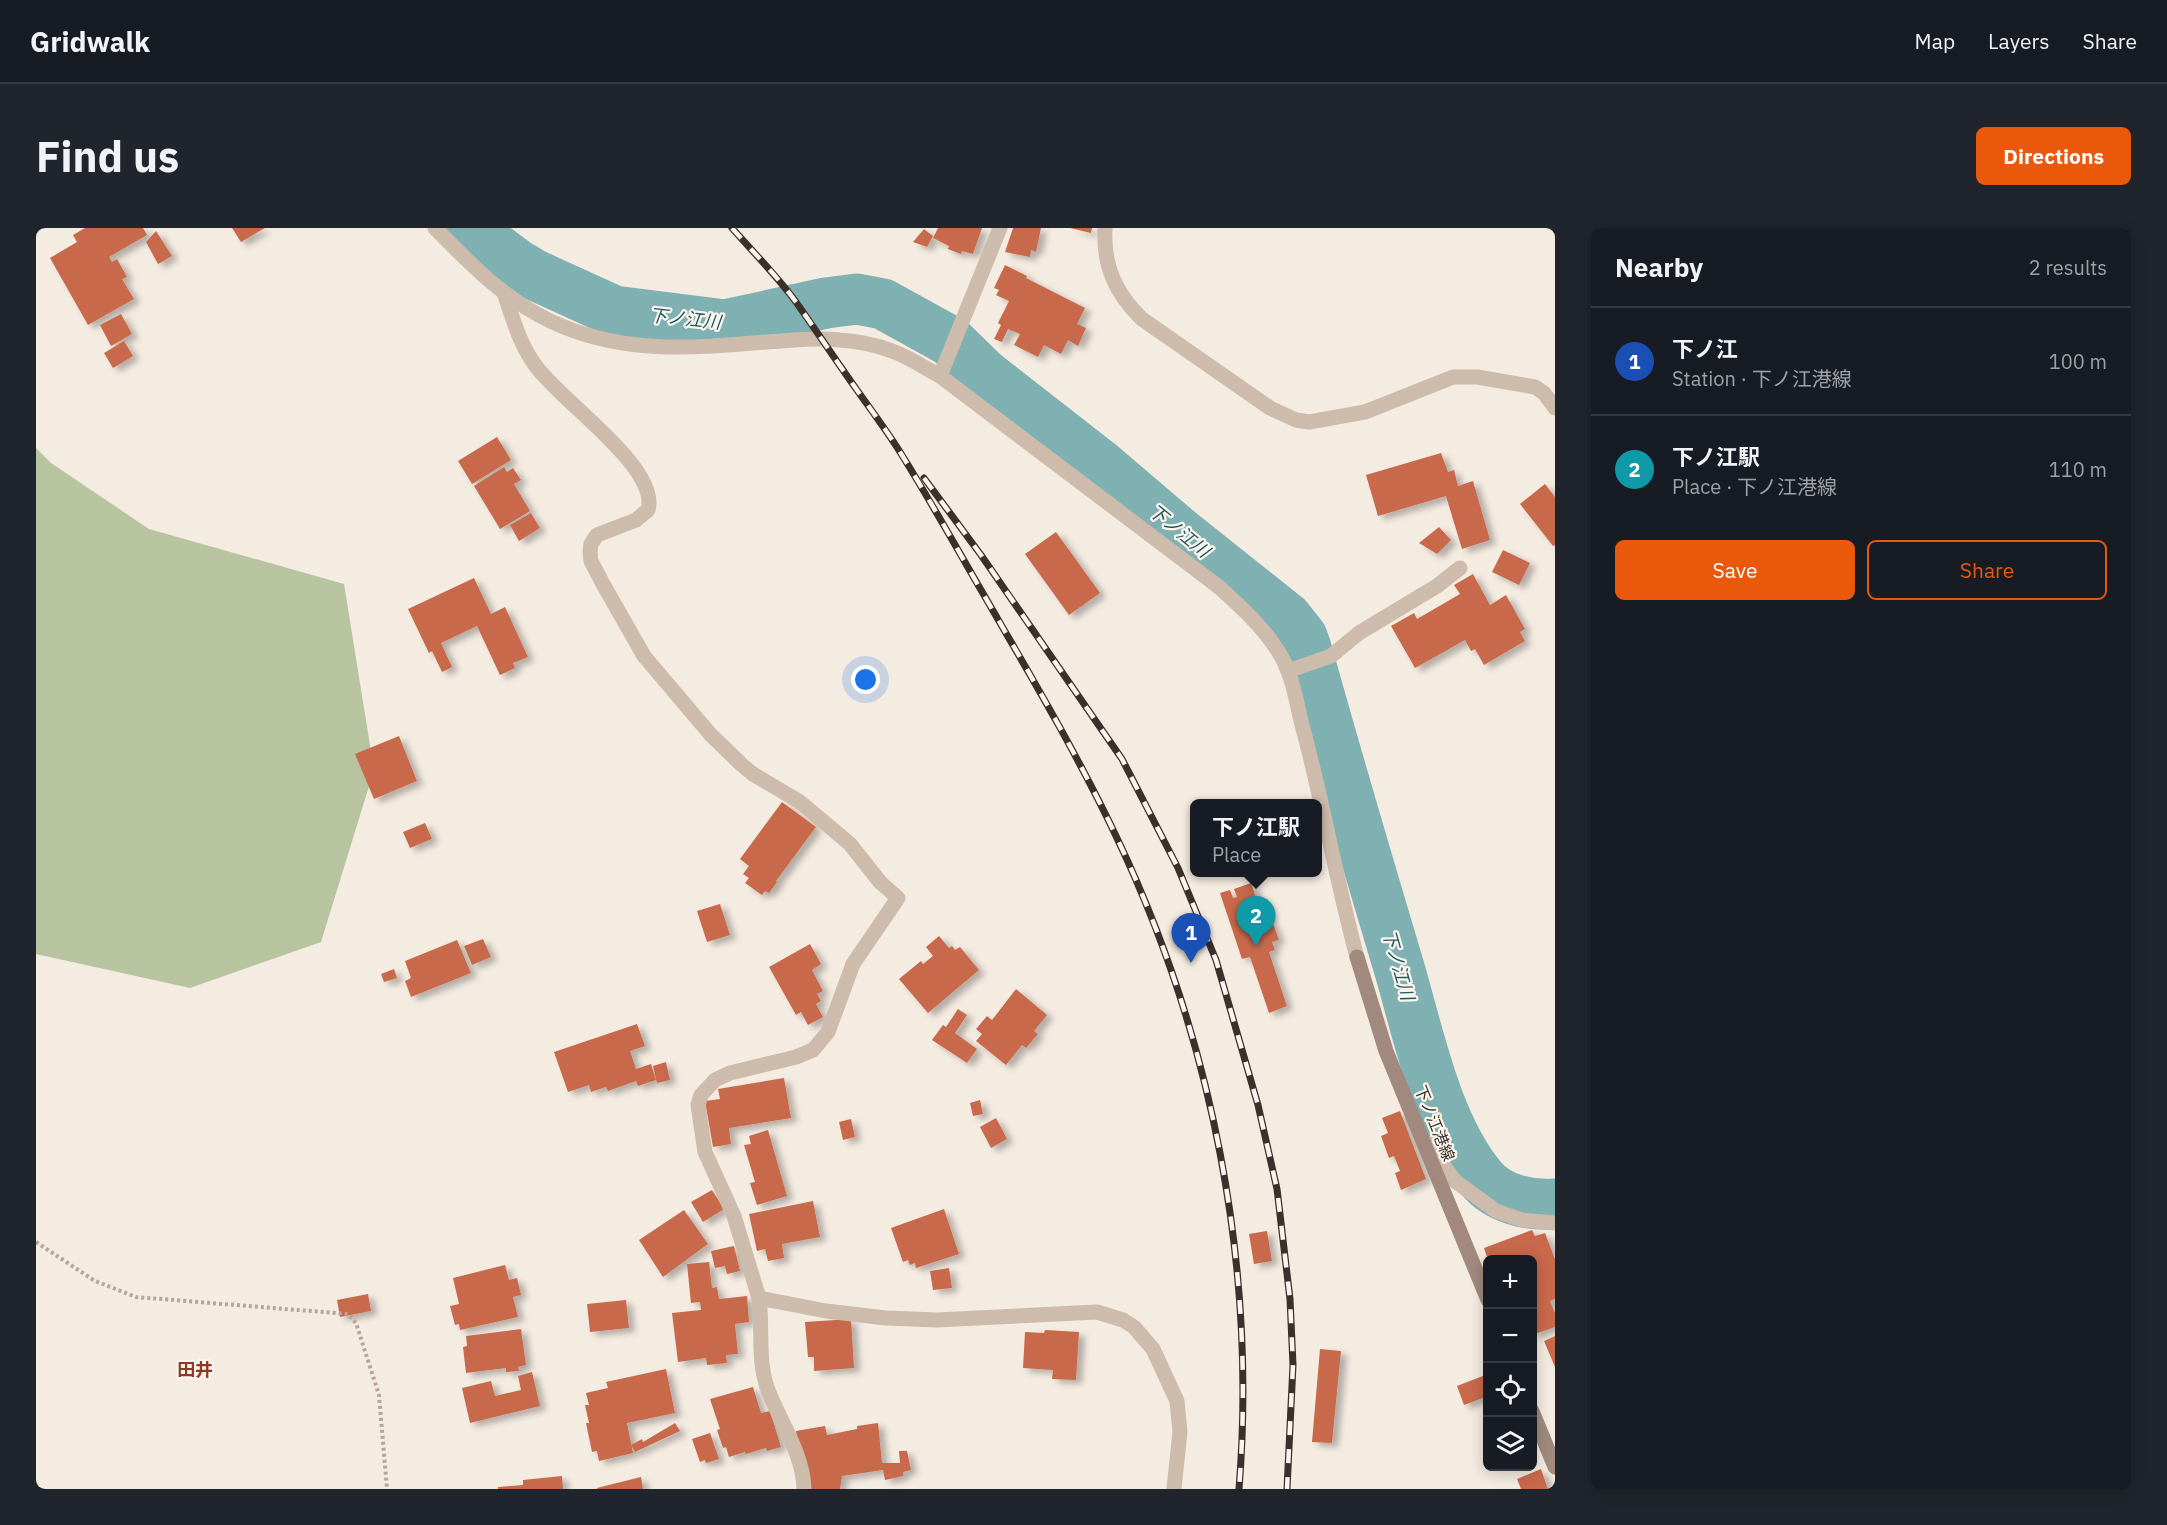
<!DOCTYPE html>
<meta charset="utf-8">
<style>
:root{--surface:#171b24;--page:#20242c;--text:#f1f3f6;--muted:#9ea1a6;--line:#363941;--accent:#ea580c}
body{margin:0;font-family:"IBM Plex Sans","Noto Sans JP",sans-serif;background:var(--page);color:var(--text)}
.controls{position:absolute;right:18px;bottom:18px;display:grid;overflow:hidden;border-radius:9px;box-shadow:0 3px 15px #0003}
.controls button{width:54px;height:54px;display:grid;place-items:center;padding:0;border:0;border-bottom:2px solid var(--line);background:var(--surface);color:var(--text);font:30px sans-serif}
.you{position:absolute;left:830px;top:452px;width:21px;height:21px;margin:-15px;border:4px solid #fff;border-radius:50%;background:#1a73e8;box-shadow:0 0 0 9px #1a73e833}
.badge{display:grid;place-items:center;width:39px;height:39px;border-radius:50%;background:var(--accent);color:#fff;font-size:20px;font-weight:700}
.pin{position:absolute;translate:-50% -50px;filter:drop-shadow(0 2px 3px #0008)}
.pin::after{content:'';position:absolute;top:32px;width:21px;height:18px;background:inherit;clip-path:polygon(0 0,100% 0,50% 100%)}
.popup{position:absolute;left:1154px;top:571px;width:132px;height:78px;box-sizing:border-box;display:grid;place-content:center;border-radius:9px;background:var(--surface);filter:drop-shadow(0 2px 4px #0005);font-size:20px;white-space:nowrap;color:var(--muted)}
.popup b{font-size:22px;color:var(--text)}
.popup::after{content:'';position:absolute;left:50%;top:100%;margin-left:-12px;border:12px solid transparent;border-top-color:var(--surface)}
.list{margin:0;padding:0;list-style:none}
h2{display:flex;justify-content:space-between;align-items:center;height:78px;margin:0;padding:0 24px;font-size:26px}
h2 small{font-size:20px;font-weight:400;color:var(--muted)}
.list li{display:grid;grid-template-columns:39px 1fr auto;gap:18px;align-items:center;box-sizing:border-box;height:108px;padding:0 24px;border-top:2px solid var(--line)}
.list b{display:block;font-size:22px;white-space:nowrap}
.list p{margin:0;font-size:20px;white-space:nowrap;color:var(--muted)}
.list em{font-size:20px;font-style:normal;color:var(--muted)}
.actions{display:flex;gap:12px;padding:18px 24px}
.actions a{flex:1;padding:14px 0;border:2px solid var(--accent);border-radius:9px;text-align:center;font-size:21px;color:var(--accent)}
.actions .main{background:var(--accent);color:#fff}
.icon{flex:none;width:33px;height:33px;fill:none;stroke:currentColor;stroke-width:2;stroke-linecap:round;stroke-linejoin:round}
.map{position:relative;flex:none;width:1519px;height:1261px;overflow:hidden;border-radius:9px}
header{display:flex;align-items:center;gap:36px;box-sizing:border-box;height:84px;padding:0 30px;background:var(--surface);border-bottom:2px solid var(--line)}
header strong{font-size:28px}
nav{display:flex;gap:33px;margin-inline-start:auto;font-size:21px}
.intro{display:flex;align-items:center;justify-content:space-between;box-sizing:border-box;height:144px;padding:0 36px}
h1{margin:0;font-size:42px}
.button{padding:15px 27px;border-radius:9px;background:var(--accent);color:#fff;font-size:21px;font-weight:700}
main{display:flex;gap:36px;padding:0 36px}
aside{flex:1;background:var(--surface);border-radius:9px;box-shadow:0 3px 15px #0003}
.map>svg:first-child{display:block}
</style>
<header>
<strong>Gridwalk</strong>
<nav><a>Map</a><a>Layers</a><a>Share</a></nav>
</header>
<div class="intro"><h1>Find us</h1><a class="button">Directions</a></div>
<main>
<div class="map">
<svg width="1519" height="1261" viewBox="0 0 1519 1261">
<defs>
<filter id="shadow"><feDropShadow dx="6" dy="4" stdDeviation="3" flood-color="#0004"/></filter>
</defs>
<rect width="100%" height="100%" fill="#f4ebe1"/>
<polygon fill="#b8c4a0" points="0,220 15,235 113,301 308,356 338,542 285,714 154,760 0,726"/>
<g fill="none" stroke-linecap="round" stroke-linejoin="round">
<path stroke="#7fb0b2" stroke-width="51" d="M432,0L479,35L499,47L578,83L689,97L790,75L821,71L847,76L914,113L948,146L1062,235L1143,304L1251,390L1266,409L1270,420C1300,528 1332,636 1364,743C1383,809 1401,897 1445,950C1462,971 1493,978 1519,976"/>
</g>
<g fill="#c8694b" filter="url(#shadow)">
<polygon points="49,0 107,0 111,7 73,29 76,34 81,31 91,49 86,51 98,71 52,97 14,30 41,14 37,7"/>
<polygon points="196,0 229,0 205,14"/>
<polygon points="902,0 946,0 937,26 926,23 925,26 912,21 913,18 897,10"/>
<polygon points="977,0 1005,0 1000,24 995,22 994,29 969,24"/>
<polygon points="1034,0 1056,0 1055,5"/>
<polygon points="888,1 897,8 891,19 877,14"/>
<polygon points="120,3 136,28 122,36 110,14"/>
<polygon points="969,37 991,48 990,50 1049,80 1041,96 1050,100 1042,118 1032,112 1025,126 1008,117 1002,129 978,117 984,106 972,101 966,114 958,111 965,97 962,95 973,73 960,67 963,62 958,60"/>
<polygon points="85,86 96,106 75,118 64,97"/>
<polygon points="88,113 97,128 77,140 68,125"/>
<polygon points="461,209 475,232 436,256 422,233"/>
<polygon points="1405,225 1412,244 1418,242 1422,258 1437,253 1454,312 1426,321 1410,268 1342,288 1330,247"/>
<polygon points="468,239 471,244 477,240 485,252 478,256 494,283 464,301 438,258"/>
<polygon points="1509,256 1519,269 1519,317 1517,318 1484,276"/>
<polygon points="495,285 504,300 483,313 474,297"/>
<polygon points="1403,299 1415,312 1401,326 1383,315"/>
<polygon points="1020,304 1064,365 1033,387 989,326"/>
<polygon points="1467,322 1494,335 1483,357 1456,344"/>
<polygon points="1437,346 1454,377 1470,367 1489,401 1484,404 1489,413 1448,437 1439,421 1435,423 1429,412 1379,440 1355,398 1378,385 1381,391 1424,366 1418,357"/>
<polygon points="438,350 455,386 469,379 492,429 477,435 479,440 464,447 441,398 405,415 416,439 406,444 396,423 393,425 372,381"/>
<polygon points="363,508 381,553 338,571 319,526"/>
<polygon points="746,574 780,599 740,653 741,654 733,665 729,663 726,667 709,655 713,650 707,646 713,638 704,631"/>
<polygon points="389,595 396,611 374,620 367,604"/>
<polygon points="1215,655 1229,696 1236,693 1243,712 1236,714 1239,722 1233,724 1251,778 1233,785 1214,729 1206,731 1184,665 1194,662 1197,670 1201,669 1198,661"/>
<polygon points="684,676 694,707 671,714 661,683"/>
<polygon points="903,708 913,720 916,718 919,722 924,719 943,742 892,785 863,751 885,733 887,736 897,728 890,719"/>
<polygon points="447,711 455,729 436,737 428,718"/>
<polygon points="421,712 435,745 375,769 369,753 375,750 369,733"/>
<polygon points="774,716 785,736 776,742 787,763 781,766 785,773 780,776 787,789 772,797 765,784 760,787 733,739"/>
<polygon points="358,741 361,750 348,754 345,746"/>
<polygon points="980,761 1011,787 998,803 1002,806 990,820 986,817 970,837 940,813 946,806 940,801 951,788 956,792"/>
<polygon points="922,781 931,787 919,805 941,821 931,835 896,812 907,797 910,799"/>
<polygon points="601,796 609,818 594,823 600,841 615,836 620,852 602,858 600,853 572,863 570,859 555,864 553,857 532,864 518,824"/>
<polygon points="630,834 634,852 621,855 617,838"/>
<polygon points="748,850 755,890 693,900 695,916 677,919 669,873 684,871 682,861"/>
<polygon points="944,872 947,886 937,888 934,875"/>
<polygon points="1364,883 1390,951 1365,962 1359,945 1364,943 1358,928 1353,930 1345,908 1352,905 1346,890"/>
<polygon points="960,890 971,911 955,920 944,899"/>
<polygon points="815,891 819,909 807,912 803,894"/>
<polygon points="732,902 751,968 721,977 714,955 719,954 708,917 715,916 713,908"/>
<polygon points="676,962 688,981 667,994 655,974"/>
<polygon points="777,973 784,1009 746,1016 748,1030 732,1033 729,1021 721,1023 713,986"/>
<polygon points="908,981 923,1026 880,1040 879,1035 874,1037 872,1032 867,1034 855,1000"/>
<polygon points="648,982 672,1016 627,1049 603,1012"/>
<polygon points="1496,1002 1499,1008 1509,1005 1519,1031 1519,1071 1514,1073 1519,1085 1519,1099 1496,1107 1496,1032 1452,1032 1448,1020"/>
<polygon points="1231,1003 1236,1033 1218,1036 1213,1006"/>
<polygon points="698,1018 704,1043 691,1046 689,1038 679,1040 675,1023"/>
<polygon points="673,1034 676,1060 681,1059 683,1071 711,1068 713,1094 699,1096 702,1126 690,1127 691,1135 671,1137 670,1130 642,1134 636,1085 665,1082 664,1074 655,1075 651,1036"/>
<polygon points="469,1037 473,1052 481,1050 485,1067 477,1069 482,1089 424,1102 423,1096 419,1097 414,1078 423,1076 417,1050"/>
<polygon points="913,1040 916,1060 897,1062 894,1043"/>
<polygon points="332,1066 335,1083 304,1089 301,1072"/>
<polygon points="590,1072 593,1100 554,1104 551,1076"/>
<polygon points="815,1091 818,1140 778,1143 778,1129 772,1129 769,1094"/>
<polygon points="485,1101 490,1137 482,1139 483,1143 470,1144 470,1140 430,1145 427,1119 431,1118 430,1108"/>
<polygon points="1009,1102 1043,1104 1040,1152 1016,1151 1017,1142 987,1140 989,1104 1008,1105"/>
<polygon points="1519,1108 1519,1139 1508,1113"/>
<polygon points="1284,1121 1305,1123 1296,1215 1276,1214"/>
<polygon points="630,1141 639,1185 591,1195 597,1225 563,1233 561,1223 556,1224 550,1195 553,1195 549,1177 553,1177 550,1165 572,1160 570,1154"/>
<polygon points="496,1144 504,1178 434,1195 426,1160 455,1153 459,1168 485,1162 482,1148"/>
<polygon points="1452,1146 1452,1168 1428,1177 1421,1158"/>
<polygon points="717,1159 725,1185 734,1183 745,1219 731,1223 730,1220 710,1226 709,1224 693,1229 690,1219 687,1220 681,1202 684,1201 674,1171"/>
<polygon points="639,1195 644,1203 599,1224 595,1217 606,1211 607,1214"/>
<polygon points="842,1195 846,1235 864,1235 863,1223 871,1223 875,1242 867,1244 867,1248 849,1252 847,1242 806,1248 804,1261 766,1261 760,1203 789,1198 791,1207 821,1201 821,1198"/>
<polygon points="674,1205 683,1231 670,1235 669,1232 664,1234 656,1211"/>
<polygon points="1505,1241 1512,1261 1485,1261 1481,1251"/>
<polygon points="526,1248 527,1261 462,1261 462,1259 487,1257 487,1252"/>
<polygon points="605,1249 607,1261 561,1261 561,1260"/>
</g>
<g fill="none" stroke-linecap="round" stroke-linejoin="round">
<polyline stroke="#b9a596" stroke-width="4" stroke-dasharray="3 3" stroke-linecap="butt" points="0,1014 59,1053 100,1069 312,1086 320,1095 343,1167 351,1261"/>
<g stroke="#cdbbac" stroke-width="15">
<path d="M399,0C437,39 475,78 528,99C595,126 659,120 730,114C754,113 779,109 803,112C820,113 840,117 856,123C873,129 889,140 904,148L1183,359C1204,378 1227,399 1242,423C1256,444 1260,473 1266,497C1287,574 1300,652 1321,729"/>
<path d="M1069,0C1067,37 1079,65 1106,91L1234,180L1260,192L1273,194L1329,184L1417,149H1441L1499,159L1508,165L1519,180"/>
<path d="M468,65C477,90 483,115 499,137C524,173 624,239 612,282L600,292L561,307L555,316L554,324L555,333L567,356L608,428L675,507L706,537L717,546L764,574L814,616L844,654L862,670L817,736L792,804L777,822L760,829L694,845L679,852L665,867L662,877L669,924L698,988L723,1070L790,1083L850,1090L901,1092L1061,1084L1087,1092L1098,1099L1117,1121L1141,1173L1144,1204L1138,1261"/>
<polyline points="904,148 964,0"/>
<polyline points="1252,443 1295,428 1323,405 1401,358 1424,340"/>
<polyline points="1391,915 1419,953 1460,983 1486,992 1519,995"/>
<path d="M723,1070C727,1100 721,1133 732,1162C744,1194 767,1225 768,1261"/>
</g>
<g stroke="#a18a7d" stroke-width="15">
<polyline points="1321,729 1350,823 1452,1072"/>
<polyline points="1496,1183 1519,1239"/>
</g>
<g stroke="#3b302b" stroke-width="7">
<g id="rail">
<path d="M696,0C717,24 741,48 760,74C779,101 797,128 816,155C832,178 849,200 864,224C896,275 925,328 956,381C999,455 1043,530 1080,608C1176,809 1221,1038 1203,1261"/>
<polyline points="888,250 945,327 1086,531 1142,640 1180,732 1222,877 1241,961 1254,1071 1257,1137 1251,1261"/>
</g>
</g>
<use href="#rail" stroke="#fbf5ee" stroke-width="4.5" stroke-dasharray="14" stroke-linecap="butt"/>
</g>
<g text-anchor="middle" stroke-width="4.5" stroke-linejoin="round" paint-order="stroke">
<g font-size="16" fill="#3b302b" stroke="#fbf5ee">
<text transform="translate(1399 895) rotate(68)" y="6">下ノ江港線</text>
</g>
<g font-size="18" font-style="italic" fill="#1f5a5e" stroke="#fbf5ee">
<text transform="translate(649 91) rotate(6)" y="6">下ノ江川</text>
<text transform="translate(1143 303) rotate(39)" y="6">下ノ江川</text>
<text transform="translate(1362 737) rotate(74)" y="6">下ノ江川</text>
</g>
<g font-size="18" font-weight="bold" fill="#8c3b22" stroke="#fbf5ee">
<text x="159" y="1148">田井</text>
</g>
</g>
</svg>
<div class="controls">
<button>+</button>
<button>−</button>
<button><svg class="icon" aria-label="locate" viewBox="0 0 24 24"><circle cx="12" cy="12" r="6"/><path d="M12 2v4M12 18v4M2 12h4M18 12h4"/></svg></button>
<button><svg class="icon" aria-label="layers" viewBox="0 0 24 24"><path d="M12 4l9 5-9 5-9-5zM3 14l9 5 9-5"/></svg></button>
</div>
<div class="you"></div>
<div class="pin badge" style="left:1155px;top:735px;background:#1a4fb4">1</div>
<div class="pin badge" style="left:1220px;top:718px;background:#0f9aa8">2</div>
<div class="popup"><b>下ノ江駅</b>Place</div>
</div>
<aside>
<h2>Nearby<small>2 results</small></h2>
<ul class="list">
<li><span class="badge" style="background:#1a4fb4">1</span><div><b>下ノ江</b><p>Station · 下ノ江港線</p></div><em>100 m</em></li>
<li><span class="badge" style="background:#0f9aa8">2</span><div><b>下ノ江駅</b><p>Place · 下ノ江港線</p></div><em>110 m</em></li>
</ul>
<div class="actions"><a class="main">Save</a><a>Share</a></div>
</aside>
</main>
